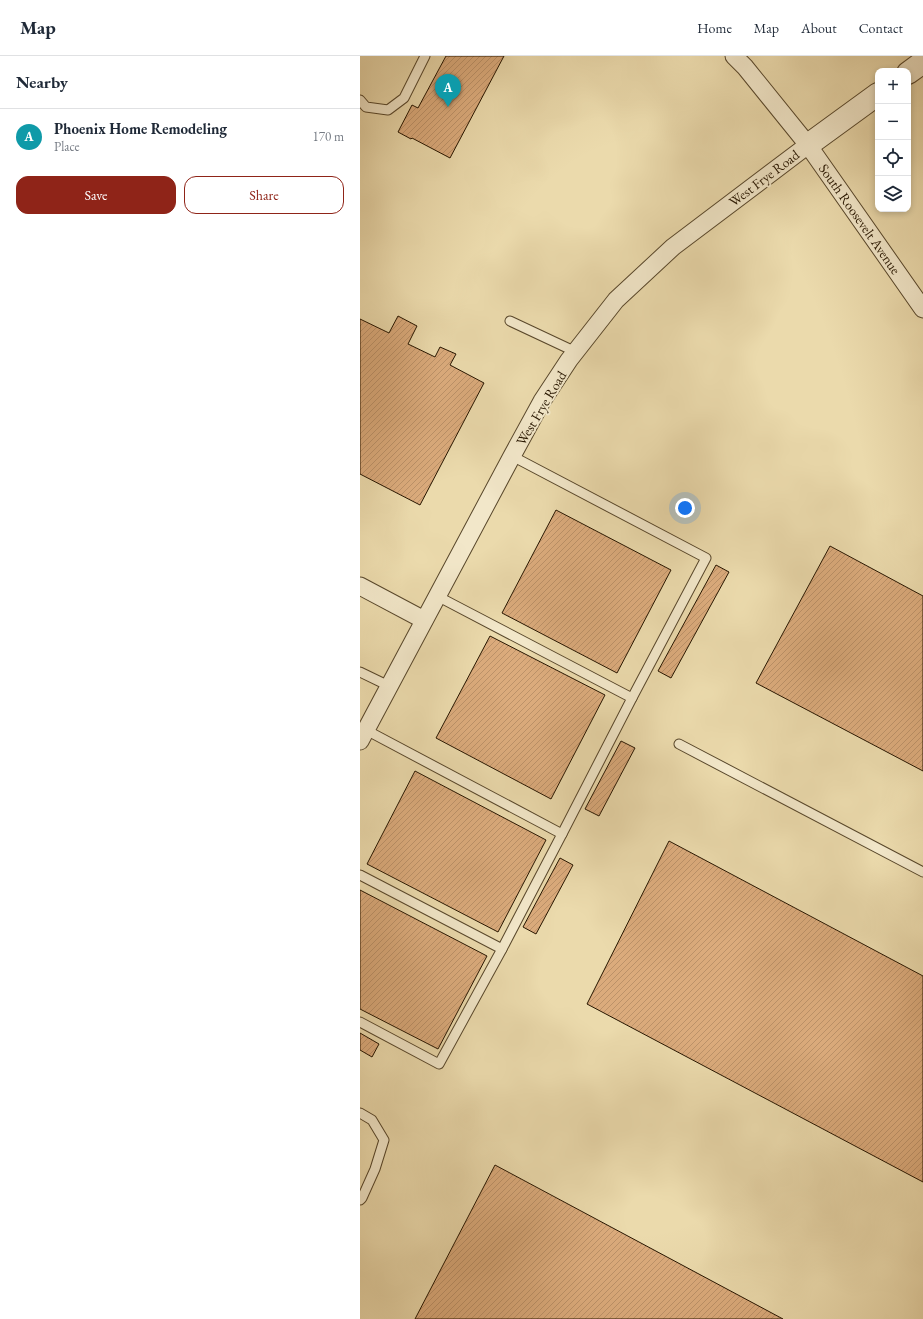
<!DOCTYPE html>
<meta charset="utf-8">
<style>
:root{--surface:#fff;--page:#f2f2f3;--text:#1f2937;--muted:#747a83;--line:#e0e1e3;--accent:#8f2418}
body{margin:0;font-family:"EB Garamond",serif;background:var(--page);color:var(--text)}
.controls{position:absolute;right:12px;top:12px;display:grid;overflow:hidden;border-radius:8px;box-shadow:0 2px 6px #0003}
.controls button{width:36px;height:36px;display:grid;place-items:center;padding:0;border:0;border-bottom:1px solid var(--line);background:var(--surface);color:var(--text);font:20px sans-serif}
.you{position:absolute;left:325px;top:452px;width:14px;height:14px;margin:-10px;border:3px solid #fff;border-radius:50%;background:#1a73e8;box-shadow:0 0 0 6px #1a73e833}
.badge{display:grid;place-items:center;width:26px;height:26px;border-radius:50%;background:var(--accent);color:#fff;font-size:13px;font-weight:700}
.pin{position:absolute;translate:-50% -33px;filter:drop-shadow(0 1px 2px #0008)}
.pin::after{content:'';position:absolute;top:21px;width:14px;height:12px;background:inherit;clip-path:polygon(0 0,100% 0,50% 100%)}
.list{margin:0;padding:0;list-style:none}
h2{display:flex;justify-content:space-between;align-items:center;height:52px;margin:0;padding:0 16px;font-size:17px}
h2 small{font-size:13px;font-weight:400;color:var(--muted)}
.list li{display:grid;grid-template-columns:26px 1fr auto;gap:12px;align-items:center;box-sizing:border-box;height:56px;padding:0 16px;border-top:1px solid var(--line)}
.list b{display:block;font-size:15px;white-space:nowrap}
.list p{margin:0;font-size:13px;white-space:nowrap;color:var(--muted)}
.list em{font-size:13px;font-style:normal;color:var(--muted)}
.actions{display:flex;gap:8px;padding:12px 16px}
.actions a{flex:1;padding:9px 0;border:1px solid var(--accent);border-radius:12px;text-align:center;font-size:14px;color:var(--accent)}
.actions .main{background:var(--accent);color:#fff}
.icon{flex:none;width:22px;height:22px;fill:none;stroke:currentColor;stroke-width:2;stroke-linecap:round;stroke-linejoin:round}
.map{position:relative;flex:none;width:563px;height:1263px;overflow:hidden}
header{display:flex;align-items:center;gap:24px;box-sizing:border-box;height:56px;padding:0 20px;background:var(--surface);border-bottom:1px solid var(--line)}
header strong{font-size:19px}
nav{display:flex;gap:22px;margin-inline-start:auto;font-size:14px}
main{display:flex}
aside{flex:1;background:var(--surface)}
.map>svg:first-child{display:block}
</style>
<header>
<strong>Map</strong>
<nav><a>Home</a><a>Map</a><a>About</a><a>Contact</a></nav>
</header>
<main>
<aside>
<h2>Nearby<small></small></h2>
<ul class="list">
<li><span class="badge" style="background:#0f9aa8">A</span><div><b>Phoenix Home Remodeling</b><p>Place</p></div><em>170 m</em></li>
</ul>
<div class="actions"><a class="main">Save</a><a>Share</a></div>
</aside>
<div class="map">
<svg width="563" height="1263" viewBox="0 0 563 1263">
<defs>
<pattern id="building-hatch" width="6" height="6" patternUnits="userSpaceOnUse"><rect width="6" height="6" fill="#dbab7c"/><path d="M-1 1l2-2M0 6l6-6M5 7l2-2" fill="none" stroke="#bc9269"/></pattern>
</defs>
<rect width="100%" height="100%" fill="#ebdaac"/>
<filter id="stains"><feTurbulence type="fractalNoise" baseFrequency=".005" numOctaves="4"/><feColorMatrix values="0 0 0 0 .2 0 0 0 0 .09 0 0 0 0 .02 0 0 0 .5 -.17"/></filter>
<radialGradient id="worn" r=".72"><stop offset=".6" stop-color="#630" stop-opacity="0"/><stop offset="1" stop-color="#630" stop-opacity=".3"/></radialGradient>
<g fill="url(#building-hatch)" stroke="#271600">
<polygon points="86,0 144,0 90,102 52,82 51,83 38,76 52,49 58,52"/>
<polygon points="38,260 57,270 48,288 75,301 80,291 96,298 90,309 124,327 60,449 0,418 0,263 29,277"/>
<polygon points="196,454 311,514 257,617 142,557"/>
<polygon points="470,490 563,540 563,715 396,627"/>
<polygon points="356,509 369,516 311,622 298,615"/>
<polygon points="130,580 245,639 191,743 76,682"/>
<polygon points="261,685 275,692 239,760 225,753"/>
<polygon points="55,715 186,784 138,876 7,808"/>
<polygon points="309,785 563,920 563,1126 227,948"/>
<polygon points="200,802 213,809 176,878 163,871"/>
<polygon points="0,834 127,900 78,993 0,953"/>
<polygon points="0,977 19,988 12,1001 0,994"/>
<polygon points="135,1109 423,1263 55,1263"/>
</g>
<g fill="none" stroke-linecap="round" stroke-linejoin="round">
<g stroke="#58472b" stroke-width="11">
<g id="service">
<polyline points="0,44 6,51 28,54 44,42 65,0"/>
<polyline points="150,265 216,296"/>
<polyline points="152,400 346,502 272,642"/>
<polyline points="77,540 272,642 202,778"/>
<polyline points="0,616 29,630"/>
<polyline points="6,674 202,778 142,893"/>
<polyline points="319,688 563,816"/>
<polyline points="0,819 142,893 79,1008 0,966"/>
<polyline points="0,1057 12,1064 24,1084 15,1113 2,1142 0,1144"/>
</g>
</g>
<g stroke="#58472b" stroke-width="19">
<g id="minor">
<polyline points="374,0 385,11 448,89 563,253"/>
<polyline points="0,530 64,564"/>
<polyline points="0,685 152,400 182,345 209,304 256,244 313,191 448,89"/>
</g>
</g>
<g stroke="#58472b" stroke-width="24">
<g id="tertiary">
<polyline points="548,17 563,6"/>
<polyline points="448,89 518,38"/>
</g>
</g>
<use href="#service" stroke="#f2e7c9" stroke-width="9"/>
<use href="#minor" stroke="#f2e7c9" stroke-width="17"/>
<use href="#tertiary" stroke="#f2e7c9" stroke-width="22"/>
</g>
<g text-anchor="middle" stroke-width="4" stroke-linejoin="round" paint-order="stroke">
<g font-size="14" fill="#271600" stroke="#f2e7c9">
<text transform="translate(404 122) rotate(-37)" y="5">West Frye Road</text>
<text transform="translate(500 163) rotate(55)" y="5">South Roosevelt Avenue</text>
<text transform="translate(181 352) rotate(-59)" y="5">West Frye Road</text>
</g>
</g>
<rect width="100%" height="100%" filter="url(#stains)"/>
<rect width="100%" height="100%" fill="url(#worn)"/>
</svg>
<div class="controls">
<button>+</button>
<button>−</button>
<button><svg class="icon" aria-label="locate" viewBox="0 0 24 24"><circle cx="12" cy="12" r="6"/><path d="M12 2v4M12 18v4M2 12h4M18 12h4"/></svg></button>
<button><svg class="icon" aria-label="layers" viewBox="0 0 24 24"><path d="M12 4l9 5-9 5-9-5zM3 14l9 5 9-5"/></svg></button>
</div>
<div class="you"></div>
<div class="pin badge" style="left:88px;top:51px;background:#0f9aa8">A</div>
</div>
</main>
